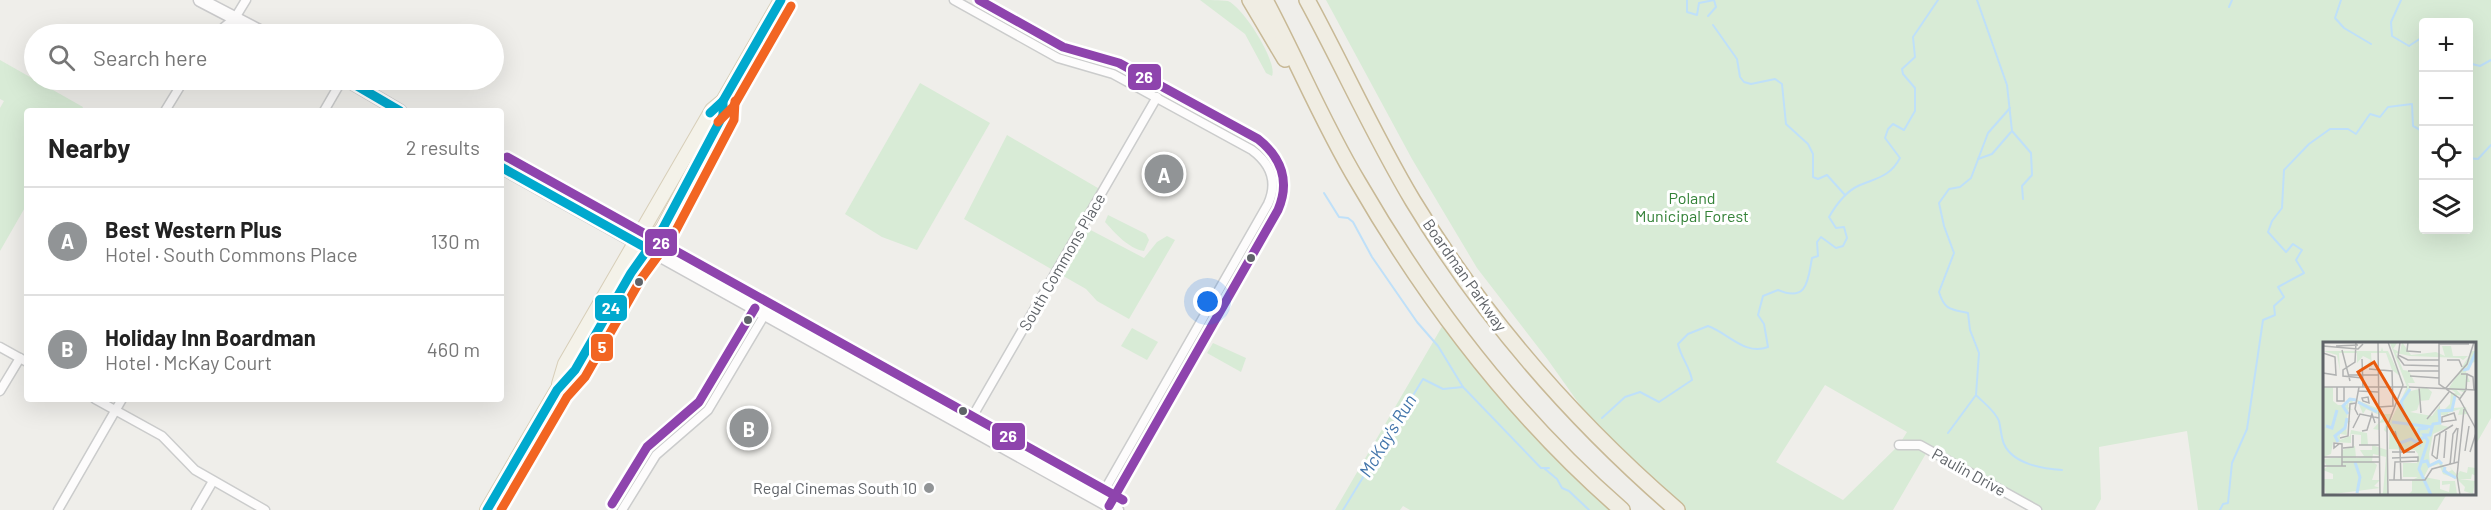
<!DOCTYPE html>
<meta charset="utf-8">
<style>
:root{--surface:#fff;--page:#f6f6f6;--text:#222;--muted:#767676;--line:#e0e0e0;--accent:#919496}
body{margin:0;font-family:Barlow,sans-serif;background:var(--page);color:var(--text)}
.controls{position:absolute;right:18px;top:18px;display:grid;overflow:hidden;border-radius:6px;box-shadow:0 6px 24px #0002}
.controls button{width:54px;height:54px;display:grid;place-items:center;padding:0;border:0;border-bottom:2px solid var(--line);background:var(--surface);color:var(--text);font:30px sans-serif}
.you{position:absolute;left:1208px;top:302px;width:21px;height:21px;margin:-15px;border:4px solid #fff;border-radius:50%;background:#1a73e8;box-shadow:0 0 0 9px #1a73e833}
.badge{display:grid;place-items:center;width:39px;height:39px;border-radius:50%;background:var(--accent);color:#fff;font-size:20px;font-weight:700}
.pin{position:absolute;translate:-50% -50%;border:3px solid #fff;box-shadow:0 2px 6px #0006}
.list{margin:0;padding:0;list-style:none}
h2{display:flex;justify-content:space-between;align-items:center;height:78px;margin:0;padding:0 24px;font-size:26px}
h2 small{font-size:20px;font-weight:400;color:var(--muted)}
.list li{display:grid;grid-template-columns:39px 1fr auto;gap:18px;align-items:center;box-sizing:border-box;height:108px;padding:0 24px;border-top:2px solid var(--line)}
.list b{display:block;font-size:22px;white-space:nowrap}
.list p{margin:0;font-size:20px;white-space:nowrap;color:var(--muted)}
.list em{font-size:20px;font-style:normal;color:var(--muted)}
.icon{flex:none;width:33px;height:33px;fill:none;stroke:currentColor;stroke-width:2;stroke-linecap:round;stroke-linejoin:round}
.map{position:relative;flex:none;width:2491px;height:510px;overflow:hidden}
.search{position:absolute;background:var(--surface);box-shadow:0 6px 24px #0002;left:24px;top:24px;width:480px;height:66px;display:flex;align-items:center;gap:15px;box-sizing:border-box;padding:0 21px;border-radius:33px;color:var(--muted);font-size:22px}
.panel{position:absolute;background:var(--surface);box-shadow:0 6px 24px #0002;left:24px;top:108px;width:480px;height:294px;border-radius:6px}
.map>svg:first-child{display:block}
</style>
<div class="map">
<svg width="2491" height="510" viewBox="0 0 2491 510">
<rect width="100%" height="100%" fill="#efeeea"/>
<g fill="#d8ebd6" fill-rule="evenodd">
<path d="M1200,0C1208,0 1221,0 1228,1C1243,7 1278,62 1272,76L1266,73L1245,34Z"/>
<path d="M1326,0H2491V418L2475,446L2474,344H2324V494H2447L2437,510H2198L2187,431L2099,447L2101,499L2095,510H2037L1928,450L1893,510H1677L1614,453L1548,360L1477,268L1412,159ZM2424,22H2468V230H2424ZM1825,385L1907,432L1899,445L1843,500L1776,462Z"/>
<polygon points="0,60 83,107 81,111 27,111 27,204 0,251 0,108 4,101 0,99"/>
<polygon points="920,83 990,123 917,250 882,237 845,214"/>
<polygon points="1007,135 1103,191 1083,226 1144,258 1157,242 1167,236 1175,240 1129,319 1097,301 1086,289 964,219"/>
<path d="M1108,215L1146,234L1149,240L1144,251C1129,249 1115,233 1105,222Z"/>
<polygon points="1447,318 1622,510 1410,510 1403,506 1400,510 1335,510"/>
<polygon points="1132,328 1158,342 1147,360 1121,346"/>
<polygon points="1213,343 1246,358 1241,372 1207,353"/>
</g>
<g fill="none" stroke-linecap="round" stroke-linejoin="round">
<g stroke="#bfe0f9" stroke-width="2">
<polyline points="1687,0 1687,12 1697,15 1699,3 1714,0 1716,7 1708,16"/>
<polyline points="1977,0 2007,85 2012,131 2031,153 2032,175 2022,186 2023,199"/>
<polyline points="2341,0 2335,18 2344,28 2371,44"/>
<polyline points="2401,0 2391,22 2392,36 2409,46 2424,36"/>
<polyline points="2229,7 2232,0"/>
<polyline points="1713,25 1737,59 1740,77 1744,82 1751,84 1775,79 1782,84 1786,124 1808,144 1813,154 1813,177 1818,179 1827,175 1845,195"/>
<polyline points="2468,63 2480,66 2491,60"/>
<polyline points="2468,158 2478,159 2491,145"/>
<polyline points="1978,159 1992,154 2011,132"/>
<polyline points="1324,193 1339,217 1348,218 1353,222 1372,257 1417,322 1438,346 1463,387"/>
<path d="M1977,396C1985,404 1995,411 1999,421C2001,429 2001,437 2004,444C2013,464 2043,469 2062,470"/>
<path d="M1602,418L1625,397L1640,392L1659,402L1692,380C1690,367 1681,358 1678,344L1688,334L1708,326C1728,333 1745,356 1768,347L1764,324L1758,315L1763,296L1778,290C1808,303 1808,279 1812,258L1818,256L1817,242L1821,237L1836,248L1843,246L1847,238L1844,227L1836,228L1829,217C1836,205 1845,192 1858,186C1876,178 1890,177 1900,158L1885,138L1888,129L1893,124L1904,130L1915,111V88L1903,74L1902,69L1915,57L1913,37L1938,0"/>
<path d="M1948,433L1976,395L1979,353L1970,330L1968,313C1951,309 1945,311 1939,292L1954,253L1944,226L1939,203L1949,189L1960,187L1971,178L1988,133L2010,108"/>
<polyline points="1545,469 1557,479 1562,488 1569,491 1589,510"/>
<polyline points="1343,510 1423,379 1443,389 1463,387 1541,468 1549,468"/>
<polyline points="2220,510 2223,504 2228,503 2232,463 2247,429 2263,320 2275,315 2274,306 2284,297 2278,287 2304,273 2296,260 2302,250 2293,244 2286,252 2268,232 2272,221 2282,208 2284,170 2309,144 2330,129 2348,129 2356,134 2370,114 2380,117 2388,107 2412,104 2413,126 2424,132"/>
</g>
<g stroke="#cbcccc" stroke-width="11">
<g id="street">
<path d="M954,0L1058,58L1113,74L1252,150C1271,164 1278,182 1268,204L1099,500"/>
<polyline points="220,34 224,27 234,19"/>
<polyline points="230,34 235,18 246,0"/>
<polyline points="165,111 184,80"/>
<polyline points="324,111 342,80"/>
<polyline points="0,347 27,362"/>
<polyline points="0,391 20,358"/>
<polyline points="95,399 162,436 195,470 265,510"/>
<polyline points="967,426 1157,97"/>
<polyline points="1899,445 1920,445 2037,510"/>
<polyline points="58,510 122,399"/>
<polyline points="196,510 213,481"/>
<polyline points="622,510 656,455 708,410 765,314"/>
</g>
</g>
<g stroke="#cacacb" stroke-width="15">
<g id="secondary">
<polyline points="200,0 265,34"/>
<polyline points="347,80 400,111"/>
<polyline points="501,167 1117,510"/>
</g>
</g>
<g stroke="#d7ceb8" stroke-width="16">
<g id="primary">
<polyline points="559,384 565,364 712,110 723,101 781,0"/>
<polyline points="487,510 557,390 575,370 631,273 663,228 723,115 723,101"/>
</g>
</g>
<g stroke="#c8b996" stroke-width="18">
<g id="highway">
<polyline points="1250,0 1285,59"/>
<path d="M1265,0C1297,60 1323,124 1358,182C1428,303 1516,418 1622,510"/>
<path d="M1307,0C1343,66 1374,136 1413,201C1484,318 1574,421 1677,510"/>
</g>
</g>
<use href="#street" stroke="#fdfcfc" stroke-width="8"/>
<use href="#secondary" stroke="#fdfcfc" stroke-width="12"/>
<use href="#primary" stroke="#f4f2e9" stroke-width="14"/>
<use href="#highway" stroke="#f0ede3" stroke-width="15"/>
<g stroke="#fff" stroke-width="14">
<g id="bus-1">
<polyline points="347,80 400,111"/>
<polyline points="710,113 723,101 781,0"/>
<polyline points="501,167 648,249"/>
<polyline points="487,510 557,390 575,370 631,273 663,228 723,115 723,101"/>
</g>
</g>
<g stroke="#fff" stroke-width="14">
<g id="bus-2">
<polyline points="718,122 733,107 791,6"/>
<polyline points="501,510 567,397 585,377 641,279 674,234 734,120 735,101"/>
</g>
</g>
<g stroke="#fff" stroke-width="14">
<g id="bus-3">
<path d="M979,0L1063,47L1119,63L1258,139C1282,158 1290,182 1278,210L1109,506"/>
<polyline points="507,157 1123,500"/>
<polyline points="612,504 647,447 699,402 755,308"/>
</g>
</g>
<use href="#bus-1" stroke="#00a9ce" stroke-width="9"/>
<use href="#bus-2" stroke="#f26522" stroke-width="9"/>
<use href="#bus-3" stroke="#8e44ad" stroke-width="9"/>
</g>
<g fill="#5f6368" stroke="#fff" stroke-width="2">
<circle cx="1251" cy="258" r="5"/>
<circle cx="639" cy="282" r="5"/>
<circle cx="748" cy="320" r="5"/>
<circle cx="963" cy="411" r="5"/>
</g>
<circle fill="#919496" stroke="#fff" stroke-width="2" cx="929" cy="488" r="6"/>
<g text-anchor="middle" stroke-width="6" stroke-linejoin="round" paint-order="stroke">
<g font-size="16" fill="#348238" stroke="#fff">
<text x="1692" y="204">Poland<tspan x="1692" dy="18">Municipal Forest</tspan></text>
</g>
<g font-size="16" fill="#5f6368" stroke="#fff">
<text transform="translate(1062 262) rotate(-60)" y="6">South Commons Place</text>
<text transform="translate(1465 275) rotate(55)" y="6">Boardman Parkway</text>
<text transform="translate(1969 472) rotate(29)" y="6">Paulin Drive</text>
</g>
<g font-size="16" fill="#5f6368" stroke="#fff" text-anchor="end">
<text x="917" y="494">Regal Cinemas South 10</text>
</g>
<g font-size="18" font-style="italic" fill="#4174aa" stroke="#fff">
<text transform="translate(1388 436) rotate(-59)" y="6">McKay's Run</text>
</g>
</g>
<g transform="translate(2323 342)">
<rect width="153" height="153" fill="#efeeea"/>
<path d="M79,0L88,13L113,10L122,14L119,4H128L130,14H145L140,18L137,16L87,14L73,11L80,28L86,29L92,41H85L88,49L103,45L109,50L106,58L97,59L94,68L87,70L109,74L117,63V67H122L127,62L128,51H133L126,46L149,9H153V20L147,21L143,30L147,40H144L142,51L133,47L139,54L134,53L129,61L131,66L143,65L144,72L135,73L137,67L125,71L126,74L118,73V83L126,85L110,92L106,112L107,122L116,118L125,130L129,128L125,123L134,133L137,129L144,131L145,125L153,126V134L149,132L148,137H136L152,139L150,152L141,149L142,145L134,137L120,132L116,122L106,125L101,135L117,138V147L126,150L127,142L119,143V139H132L134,152L85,153L89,149V138L95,135H80V121H94L95,112L92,108L66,107L67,80L84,45L67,1H74L70,7L77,10ZM59,5L60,9H65L77,34L69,28L63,11H48L49,25H42L48,18L40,14L34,21V11H16L17,29L14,13L0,9H58ZM0,45H10V59L15,63H24L25,56H29L56,67V72H68L64,91L61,88L63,80L56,81V88L50,87L61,75L43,67L40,72L35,60L30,58L29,63L26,59L25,65L30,68L25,67L24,79H28L23,82L24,93L17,92V98L27,94L28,88L44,91L45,103H38V93L28,92V101L10,100L8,112L0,115ZM49,103L64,108L65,153H53L60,151L63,115L50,112L49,119L54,123L49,138H57L51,144L57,146L3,153L0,137H10V132L0,128L4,125L0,117L18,115L19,108L32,104L33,116L41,114L37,108H49Z" fill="#d8ebd6"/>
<path fill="none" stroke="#bfe0f9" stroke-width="3" d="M140,28L145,27L153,10M35,60L54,70M25,72L20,64L27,57L33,58M82,75L78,60L87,47M69,80L109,85M3,84L9,86L14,68M92,92L95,93L96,87L105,86M15,100L12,94L22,86L24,76M77,101L88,97L96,102L95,98L102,95M32,120L37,135L34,151M99,120L104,119L106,124L116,119L119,122M122,125L121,129L133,136M108,153L96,127L105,99L101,93H107L110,82L117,81L116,69L129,68L132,54"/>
<path fill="none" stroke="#b1b2b2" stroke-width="1.5" d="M33,0L32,20L20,28V34L40,36M55,0L57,153M77,0L75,15L81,23L116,24M85,0L84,9L98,10M116,0V42L136,56L153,87M116,2H146M0,4L35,7L40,2M13,4L35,3M19,8L27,39M75,13L85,18H116M39,17L40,45M124,18H136L139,25M46,27L69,29L70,64L56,65M85,29H116M0,31L13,33L12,15L0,11M144,32L150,35L151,48M25,33H55M87,34L116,36M0,45H84M14,45V59H21V45M86,45L153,48M96,45L98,71M122,47L144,22L151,0M36,49L55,50M45,55L46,61L40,59L39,56ZM136,58L143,48L144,32H138M131,71L133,78L119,80V75ZM35,73L32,67L36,45M104,77L126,50M30,86L37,72L56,76M39,89L44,88L49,72L52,81M72,89L77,107L78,138M17,96L25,94L27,62L33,61M16,102L11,106V101L19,102V124M36,103H56M20,106L30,105V93M142,109L146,84M69,110H92M147,110L153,91M0,115H56M69,116L95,115V119L72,120L71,138M121,116L123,89M114,117L109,113L112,94L130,83M114,117L117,91M19,120H57M131,121L135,86M127,123L130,92L134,86M0,124H23M66,138H102L109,127L135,120M65,153L64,85L80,43L65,0M137,153L134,134L141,67"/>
<path fill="#e8590c" fill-opacity="0.15" stroke="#e8590c" stroke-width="3" d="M51,20L98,100L81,110L35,30Z"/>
<rect width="153" height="153" fill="none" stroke="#5f6368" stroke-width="3"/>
</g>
<g stroke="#fff" stroke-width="2">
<rect x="1127" y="63" width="35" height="28" rx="6" fill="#8e44ad"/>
<rect x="644" y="228" width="34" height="29" rx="6" fill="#8e44ad"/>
<rect x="594" y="294" width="34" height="28" rx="6" fill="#00a9ce"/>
<rect x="590" y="333" width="24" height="29" rx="6" fill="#f26522"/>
<rect x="991" y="422" width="35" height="29" rx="6" fill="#8e44ad"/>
</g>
<g font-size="16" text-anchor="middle" font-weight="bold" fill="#fff">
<text x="1144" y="83">26</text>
<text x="661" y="249">26</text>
<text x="611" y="314">24</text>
<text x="602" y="353">5</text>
<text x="1008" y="442">26</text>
</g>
</svg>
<div class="controls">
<button>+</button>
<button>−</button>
<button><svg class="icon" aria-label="locate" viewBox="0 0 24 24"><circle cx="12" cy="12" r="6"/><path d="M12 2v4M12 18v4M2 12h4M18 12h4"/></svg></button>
<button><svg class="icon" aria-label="layers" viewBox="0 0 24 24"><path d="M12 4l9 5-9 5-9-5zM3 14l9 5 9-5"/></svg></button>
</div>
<div class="you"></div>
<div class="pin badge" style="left:1164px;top:174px">A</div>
<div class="pin badge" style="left:749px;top:428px">B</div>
<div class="search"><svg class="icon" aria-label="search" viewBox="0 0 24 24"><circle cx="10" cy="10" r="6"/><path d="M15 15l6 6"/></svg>Search here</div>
<section class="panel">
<h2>Nearby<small>2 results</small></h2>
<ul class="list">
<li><span class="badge">A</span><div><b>Best Western Plus</b><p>Hotel · South Commons Place</p></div><em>130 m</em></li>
<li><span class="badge">B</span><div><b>Holiday Inn Boardman</b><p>Hotel · McKay Court</p></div><em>460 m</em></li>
</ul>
</section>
</div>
